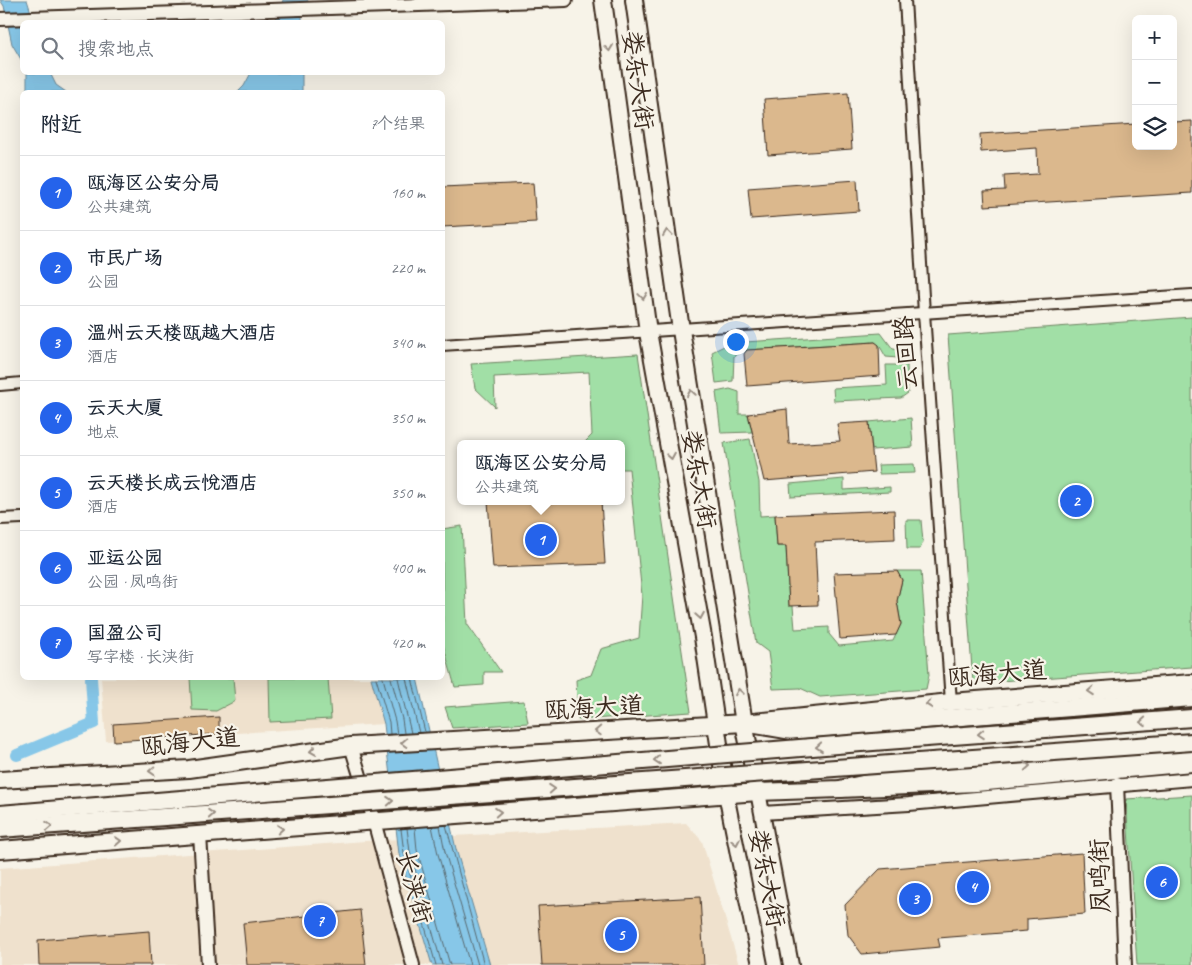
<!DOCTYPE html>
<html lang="zh">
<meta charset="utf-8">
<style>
:root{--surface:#fff;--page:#f2f2f3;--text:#1f2937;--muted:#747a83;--line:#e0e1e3;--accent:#2563eb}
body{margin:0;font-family:Caveat,"LXGW WenKai TC",sans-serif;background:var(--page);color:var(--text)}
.controls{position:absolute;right:15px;top:15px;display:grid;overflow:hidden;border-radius:8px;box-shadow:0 5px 20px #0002}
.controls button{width:45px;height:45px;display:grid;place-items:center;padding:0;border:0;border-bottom:1px solid var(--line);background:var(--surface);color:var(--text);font:25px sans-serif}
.you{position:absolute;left:735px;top:341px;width:18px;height:18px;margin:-12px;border:4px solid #fff;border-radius:50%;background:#1a73e8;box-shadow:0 0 0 8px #1a73e833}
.badge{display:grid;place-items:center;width:32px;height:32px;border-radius:50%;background:var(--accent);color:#fff;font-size:16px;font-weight:700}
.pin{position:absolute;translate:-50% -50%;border:2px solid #fff;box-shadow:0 1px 5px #0006}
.popup{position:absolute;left:457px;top:440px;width:168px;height:65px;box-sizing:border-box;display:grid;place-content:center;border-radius:8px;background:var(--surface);filter:drop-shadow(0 1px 4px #0005);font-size:16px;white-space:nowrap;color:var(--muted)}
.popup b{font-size:19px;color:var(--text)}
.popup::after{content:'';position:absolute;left:50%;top:100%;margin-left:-10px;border:10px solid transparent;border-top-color:var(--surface)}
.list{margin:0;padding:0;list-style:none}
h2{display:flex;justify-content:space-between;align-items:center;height:65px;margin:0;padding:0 20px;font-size:21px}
h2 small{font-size:16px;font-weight:400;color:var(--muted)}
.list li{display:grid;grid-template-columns:32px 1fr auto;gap:15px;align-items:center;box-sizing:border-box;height:75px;padding:0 20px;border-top:1px solid var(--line)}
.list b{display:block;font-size:19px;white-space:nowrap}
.list p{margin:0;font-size:16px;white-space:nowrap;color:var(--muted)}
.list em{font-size:16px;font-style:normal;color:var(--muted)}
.icon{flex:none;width:28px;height:28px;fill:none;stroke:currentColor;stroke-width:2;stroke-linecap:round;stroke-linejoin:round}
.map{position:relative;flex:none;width:1192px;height:965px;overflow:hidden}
.search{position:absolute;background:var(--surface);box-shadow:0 5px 20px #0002;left:20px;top:20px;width:425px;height:55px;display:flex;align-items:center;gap:12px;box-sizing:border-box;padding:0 18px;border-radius:8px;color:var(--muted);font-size:19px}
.panel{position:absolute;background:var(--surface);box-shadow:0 5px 20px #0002;left:20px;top:90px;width:425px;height:590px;border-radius:8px}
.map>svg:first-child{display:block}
</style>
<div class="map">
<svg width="1192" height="965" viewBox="0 0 1192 965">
<rect width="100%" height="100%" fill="#f7f3e8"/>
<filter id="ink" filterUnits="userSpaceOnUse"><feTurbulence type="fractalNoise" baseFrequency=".02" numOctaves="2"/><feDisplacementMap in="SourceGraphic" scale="10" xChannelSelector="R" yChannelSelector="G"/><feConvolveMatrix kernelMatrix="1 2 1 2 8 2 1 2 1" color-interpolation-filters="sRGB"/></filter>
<g filter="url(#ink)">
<g fill="#efe1cd">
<polygon points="101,678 371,678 384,724 106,741"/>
<polygon points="686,823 702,841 739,965 0,965 0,868 365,841"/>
</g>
<g fill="#a1dfa6" stroke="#6e8462">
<polygon points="1192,317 1192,667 973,683 948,335"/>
<polygon points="881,333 893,349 908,351 909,359 886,357 879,345 875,342 747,350 734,356 733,381 716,383 712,352 730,343"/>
<polygon points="638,354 691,712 578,720 576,680 591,675 601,649 639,638 642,595 629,469 621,469 621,444 584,443 592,435 589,372 494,377 495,407 475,388 471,364"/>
<polygon points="886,365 907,365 908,393 901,398 834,401 833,388 887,385"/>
<polygon points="730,389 739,392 739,414 748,414 752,432 721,433 716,392"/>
<polygon points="911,418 913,447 872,450 869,422"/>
<polygon points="750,439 759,482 760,516 775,515 777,546 786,546 789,605 793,606 795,629 829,627 829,634 839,646 893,641 901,624 897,601 902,580 897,571 921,571 929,675 926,689 820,697 800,688 773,689 768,652 756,643 724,443"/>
<polygon points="914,464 915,473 879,474 878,465"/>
<polygon points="844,479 844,490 890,487 890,492 791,497 790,484"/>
<polygon points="906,520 921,520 923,542 920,549 907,549"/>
<polygon points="462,526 467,624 501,672 484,672 484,685 455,687 443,644 442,529"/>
<polygon points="190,678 233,678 235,701 216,711 192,710"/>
<polygon points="269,678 328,678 331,719 270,722"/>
<polygon points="524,701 528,723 452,728 445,707"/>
<polygon points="1192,795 1192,965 1137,965 1126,799"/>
</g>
<g fill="#87c7e8" stroke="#698897">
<polygon points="0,0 27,0 34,22 22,22 22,61 12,44 4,6"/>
<polygon points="283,0 308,0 302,13 302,22 274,22"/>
<polygon points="27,73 50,73 56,85 66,92 27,92"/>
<polygon points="251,73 302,73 302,92 238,92 244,86"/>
<polygon points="371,678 417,678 456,849 490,965 432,965 399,854 384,724"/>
</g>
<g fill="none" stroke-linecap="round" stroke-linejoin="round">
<g stroke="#59696f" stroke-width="1">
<polyline points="376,678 389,722 390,734"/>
<polyline points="383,678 395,721 397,734"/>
<polyline points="391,678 402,719 404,733"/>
<polyline points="398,678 411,733"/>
<polyline points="406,678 419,733"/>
<polyline points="412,678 425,732"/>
<polyline points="446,825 484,965"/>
<polyline points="432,826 438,854 470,965"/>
<polyline points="440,826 445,852 478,965"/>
<polyline points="407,828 410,852 442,965"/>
<polyline points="415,828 417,850 450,965"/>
<polyline points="401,829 404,853 436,965"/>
</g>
<polyline stroke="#87c7e8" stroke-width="12" points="17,755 94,723 91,678"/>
</g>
<g fill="#dbb88d" stroke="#3b2a1e">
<polygon points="848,93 852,149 768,155 764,99"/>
<polygon points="1192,121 1192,193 985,206 984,191 1005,190 1004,176 1038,174 1037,148 981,152 980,134 1136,124 1136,146 1173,146 1173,122"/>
<polygon points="857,180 859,211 751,219 748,188"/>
<polygon points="533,183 536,222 442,227 442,187"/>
<polygon points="875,342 879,345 880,376 747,386 744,354 747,350"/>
<polygon points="787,409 789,444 840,441 837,424 869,422 874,472 764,481 748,414"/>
<polygon points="488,501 601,501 605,564 493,568"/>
<polygon points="894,510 895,539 815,542 818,605 789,606 786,546 777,546 775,515"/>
<polygon points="897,571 902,580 897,601 901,624 896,635 840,639 834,573"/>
<polygon points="219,717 219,734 114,741 113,724"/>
<polygon points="1082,853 1085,914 1027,919 1027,931 938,938 940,947 862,954 848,935 845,905 880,869"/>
<polygon points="700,897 704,965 542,965 538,906"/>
<polygon points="360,910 366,965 247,965 243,923"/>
<polygon points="149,931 151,965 39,965 38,940"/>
</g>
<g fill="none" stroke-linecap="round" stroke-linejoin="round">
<g stroke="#3b2a1e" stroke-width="14">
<g id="minor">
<polyline points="905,0 924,313 951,702"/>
<polyline points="442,345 1192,295"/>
<polyline points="0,385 22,383"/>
<polyline points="0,519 22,518"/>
</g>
</g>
<g stroke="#3b2a1e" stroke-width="16">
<g id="tertiary">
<polyline points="0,19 566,0"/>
<polyline points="351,746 374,821 413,965"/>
<polyline points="1117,784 1125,965"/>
<polyline points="762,813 909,804 1192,779"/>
<polyline points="200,835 208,965"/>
</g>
</g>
<g stroke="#3b2a1e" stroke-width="18">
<g id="secondary">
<polyline points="758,792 791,965"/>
<polyline points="726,794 760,965"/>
</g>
</g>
<g stroke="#3b2a1e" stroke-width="20">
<g id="primary">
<polyline points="603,0 648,332 703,637 726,791"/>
<polyline points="634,0 681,330 744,723 757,787"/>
<polyline points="0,780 189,769 351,746 744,723 951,702 1192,683"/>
<polyline points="0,850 758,792 840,789 898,776 1192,754"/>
</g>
</g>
<g stroke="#3b2a1e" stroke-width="20">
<g id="trunk">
<polyline points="744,723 792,731 1192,698"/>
<polyline points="840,789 976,783 1192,763"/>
</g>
</g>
<use href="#minor" stroke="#f7f3e8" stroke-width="10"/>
<use href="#tertiary" stroke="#f7f3e8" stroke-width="12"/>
<use href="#secondary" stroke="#f7f3e8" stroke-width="14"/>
<use href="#primary" stroke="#f7f3e8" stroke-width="16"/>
<use href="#trunk" stroke="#f7f3e8" stroke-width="16"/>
<g stroke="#3b2a1e" stroke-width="20" stroke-linecap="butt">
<g id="trunk-bridge">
<polyline points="0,814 873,742 1192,718"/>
<polyline points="0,829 1192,742"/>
</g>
</g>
<use href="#trunk-bridge" stroke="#f7f3e8" stroke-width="16"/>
</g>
<defs><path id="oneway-chevron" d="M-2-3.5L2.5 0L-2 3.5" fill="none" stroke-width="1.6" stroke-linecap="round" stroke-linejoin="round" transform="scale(1.25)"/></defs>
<g stroke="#998e83">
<use href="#oneway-chevron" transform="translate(609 48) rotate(82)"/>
<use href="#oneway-chevron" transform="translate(667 233) rotate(-98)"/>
<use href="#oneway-chevron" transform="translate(643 296) rotate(82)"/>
<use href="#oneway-chevron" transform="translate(691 393) rotate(-99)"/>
<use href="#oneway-chevron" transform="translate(671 456) rotate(80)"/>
<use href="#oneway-chevron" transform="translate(700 616) rotate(80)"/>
<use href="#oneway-chevron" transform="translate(1091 691) rotate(176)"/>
<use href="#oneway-chevron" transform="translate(739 692) rotate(-99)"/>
<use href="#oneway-chevron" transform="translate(929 704) rotate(174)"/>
<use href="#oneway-chevron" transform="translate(1143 722) rotate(176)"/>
<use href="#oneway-chevron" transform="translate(598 731) rotate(177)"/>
<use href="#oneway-chevron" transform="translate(981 734) rotate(176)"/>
<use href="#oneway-chevron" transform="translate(404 743) rotate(177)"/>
<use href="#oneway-chevron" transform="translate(819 747) rotate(175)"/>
<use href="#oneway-chevron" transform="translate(313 751) rotate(172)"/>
<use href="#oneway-chevron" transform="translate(657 760) rotate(175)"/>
<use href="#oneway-chevron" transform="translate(1027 766) rotate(-4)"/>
<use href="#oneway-chevron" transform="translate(152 771) rotate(177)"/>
<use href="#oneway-chevron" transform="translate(552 789) rotate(-4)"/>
<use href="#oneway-chevron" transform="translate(390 801) rotate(-4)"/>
<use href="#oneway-chevron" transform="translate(498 812) rotate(-4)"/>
<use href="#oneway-chevron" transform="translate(211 814) rotate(-4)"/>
<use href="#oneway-chevron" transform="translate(49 826) rotate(-4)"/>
<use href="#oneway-chevron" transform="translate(280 829) rotate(-4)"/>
<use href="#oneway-chevron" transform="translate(118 841) rotate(-4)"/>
<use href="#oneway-chevron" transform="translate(736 842) rotate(79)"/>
</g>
</g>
<g text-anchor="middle" stroke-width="4.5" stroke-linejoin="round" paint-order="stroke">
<g font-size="25" fill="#3b2a1e" stroke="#f7f3e8">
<text transform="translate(639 80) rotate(82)" y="9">娄东大街</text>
<text transform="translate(905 353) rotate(-94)" y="9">云回路</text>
<text transform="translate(700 479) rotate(80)" y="9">娄东大街</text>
<text transform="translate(997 673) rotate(-5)" y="9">瓯海大道</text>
<text transform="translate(594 707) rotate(-3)" y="9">瓯海大道</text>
<text transform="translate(190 741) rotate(-6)" y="9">瓯海大道</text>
<text transform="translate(1099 876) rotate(-92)" y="9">凤鸣街</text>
<text transform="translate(768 878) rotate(79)" y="9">娄东大街</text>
<text transform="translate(415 887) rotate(75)" y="9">长浃街</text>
</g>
</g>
</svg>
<div class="controls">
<button>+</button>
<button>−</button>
<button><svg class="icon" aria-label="layers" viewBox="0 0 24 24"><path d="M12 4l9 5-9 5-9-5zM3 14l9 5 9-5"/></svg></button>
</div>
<div class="you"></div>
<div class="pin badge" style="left:541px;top:540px">1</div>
<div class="popup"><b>瓯海区公安分局</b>公共建筑</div>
<div class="pin badge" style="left:1076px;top:501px">2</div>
<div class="pin badge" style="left:915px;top:899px">3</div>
<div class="pin badge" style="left:973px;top:887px">4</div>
<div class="pin badge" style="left:621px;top:935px">5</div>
<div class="pin badge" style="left:1162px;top:882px">6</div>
<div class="pin badge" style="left:320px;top:921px">7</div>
<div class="search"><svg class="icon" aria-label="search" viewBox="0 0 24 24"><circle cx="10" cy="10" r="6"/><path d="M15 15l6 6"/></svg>搜索地点</div>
<section class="panel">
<h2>附近<small>7个结果</small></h2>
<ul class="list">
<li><span class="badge">1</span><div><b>瓯海区公安分局</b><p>公共建筑</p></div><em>160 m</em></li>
<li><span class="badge">2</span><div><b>市民广场</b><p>公园</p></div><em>220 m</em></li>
<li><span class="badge">3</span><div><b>温州云天楼瓯越大酒店</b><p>酒店</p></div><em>340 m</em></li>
<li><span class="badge">4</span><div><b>云天大厦</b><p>地点</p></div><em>350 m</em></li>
<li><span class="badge">5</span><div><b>云天楼长成云悦酒店</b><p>酒店</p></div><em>350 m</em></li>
<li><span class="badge">6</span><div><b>亚运公园</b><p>公园 · 凤鸣街</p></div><em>400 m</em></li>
<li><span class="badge">7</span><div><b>国盈公司</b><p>写字楼 · 长浃街</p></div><em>420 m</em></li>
</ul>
</section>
</div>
